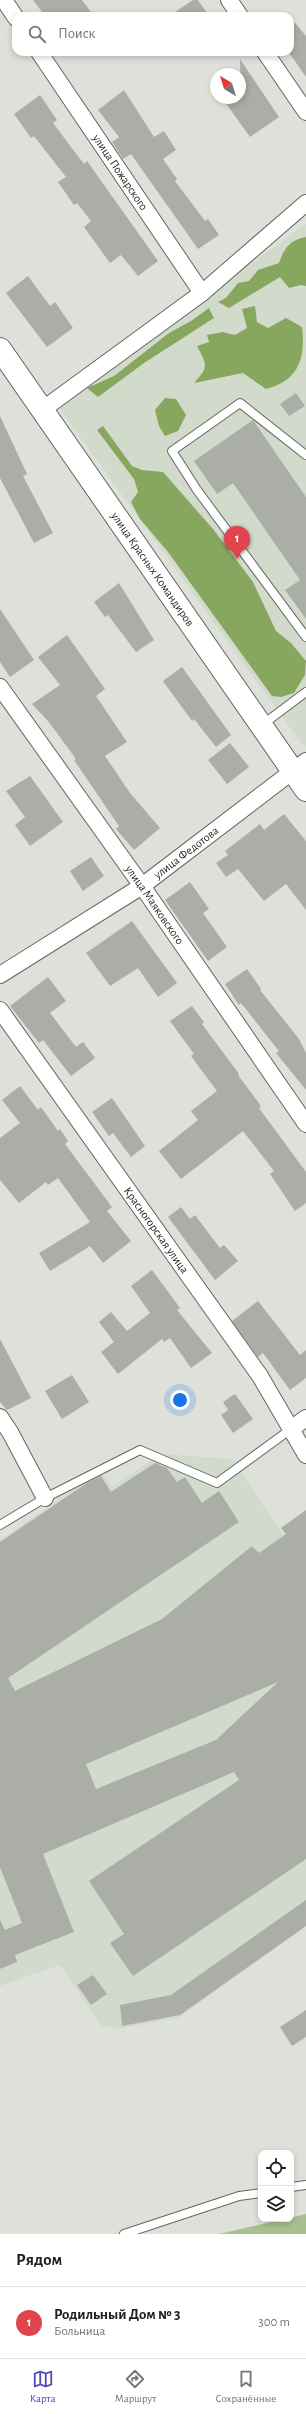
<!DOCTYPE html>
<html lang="ru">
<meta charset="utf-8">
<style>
:root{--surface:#fff;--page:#f6f6f6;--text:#202124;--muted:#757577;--line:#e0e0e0;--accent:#4e4ac1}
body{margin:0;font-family:"Alegreya Sans",sans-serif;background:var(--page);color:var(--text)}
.controls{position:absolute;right:12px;bottom:12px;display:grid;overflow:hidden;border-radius:8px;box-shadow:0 2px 6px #0003}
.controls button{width:36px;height:36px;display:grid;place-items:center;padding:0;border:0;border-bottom:1px solid var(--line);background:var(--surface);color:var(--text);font:20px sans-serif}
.compass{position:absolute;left:210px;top:68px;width:36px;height:36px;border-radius:50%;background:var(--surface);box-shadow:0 2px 6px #0003;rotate:322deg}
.you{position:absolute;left:180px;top:1400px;width:14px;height:14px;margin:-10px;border:3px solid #fff;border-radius:50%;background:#1a73e8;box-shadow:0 0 0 6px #1a73e833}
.badge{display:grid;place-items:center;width:26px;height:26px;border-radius:50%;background:var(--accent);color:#fff;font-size:13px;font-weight:700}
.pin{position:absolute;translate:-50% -33px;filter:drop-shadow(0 1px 2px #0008)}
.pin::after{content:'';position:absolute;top:21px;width:14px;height:12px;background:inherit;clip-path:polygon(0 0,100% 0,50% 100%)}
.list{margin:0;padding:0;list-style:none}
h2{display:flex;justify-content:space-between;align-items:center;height:52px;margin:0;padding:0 16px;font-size:17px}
h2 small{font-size:13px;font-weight:400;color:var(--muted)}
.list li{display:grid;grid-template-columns:26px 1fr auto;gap:12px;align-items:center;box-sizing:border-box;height:72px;padding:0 16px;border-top:1px solid var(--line)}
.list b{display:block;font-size:15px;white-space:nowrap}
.list p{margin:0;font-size:13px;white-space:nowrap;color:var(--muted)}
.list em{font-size:13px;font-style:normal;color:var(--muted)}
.icon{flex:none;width:22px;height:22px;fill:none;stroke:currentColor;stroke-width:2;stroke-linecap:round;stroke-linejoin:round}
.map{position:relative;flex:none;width:306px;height:2234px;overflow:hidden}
.search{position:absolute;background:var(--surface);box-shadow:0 2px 6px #0003;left:12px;right:12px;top:12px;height:44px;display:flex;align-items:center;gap:10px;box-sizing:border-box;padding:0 14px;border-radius:12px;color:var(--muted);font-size:15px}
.sheet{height:124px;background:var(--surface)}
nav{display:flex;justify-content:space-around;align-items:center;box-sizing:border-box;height:56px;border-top:1px solid var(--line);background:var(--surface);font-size:11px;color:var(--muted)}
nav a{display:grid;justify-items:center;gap:2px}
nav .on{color:var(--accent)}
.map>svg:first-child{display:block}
</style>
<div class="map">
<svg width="306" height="2234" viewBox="0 0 306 2234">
<rect width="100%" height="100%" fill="#dee1da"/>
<g fill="#d2dacb">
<polygon points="306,224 306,745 304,747 57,405"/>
<polygon points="161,1454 232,1459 306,1568 306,1926 178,2018 121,2028 101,2026 60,1965 0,1986 0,1540 101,1471 112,1487"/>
</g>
<polygon fill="#a8c08e" points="306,2214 306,2234 219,2234"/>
<g fill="#87a75f">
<path d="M306,237V286L301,285L289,288L280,277L229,308L218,302L226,298L238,283L249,281L258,270L279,263C284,248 290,240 306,237Z"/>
<path d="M255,306L257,322L268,328L286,318L302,327C306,359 298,381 266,389L243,373L194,383C209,367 207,365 197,346L209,342L207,335L223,332L235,335L247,328L242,309Z"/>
<polygon points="209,308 214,318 144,363 98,397 87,388 114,376 169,333 191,321"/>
<polygon points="165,398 176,399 186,415 178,431 165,436 159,426 155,410"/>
<polygon points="103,426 132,466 142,470 163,472 213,529 253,582 276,631 291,643 306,661 305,675 294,693 281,697 272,696 168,552 140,519 131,502 138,492 134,479 97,430"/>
</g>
<g fill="#aaaea7" fill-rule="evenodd">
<polygon points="33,0 82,0 94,16 45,16"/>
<polygon points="193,0 198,0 209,16 169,16"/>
<polygon points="290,17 306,36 306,77 290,54"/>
<polygon points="240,59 279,117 250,137 222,98 241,98"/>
<polygon points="124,90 154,137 164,131 176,150 163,159 177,179 175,181 205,221 208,219 219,235 198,249 131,154 123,159 112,142 119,137 98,110"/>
<polygon points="40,95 57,120 53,123 84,164 87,161 158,261 138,276 121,255 110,263 84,227 91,221 77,203 74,205 58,182 66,177 34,136 31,138 14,114"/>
<polygon points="28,276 50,306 55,302 73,328 47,347 6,293"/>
<polygon points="296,393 305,406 289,416 280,404"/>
<polygon points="0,416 27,474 23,476 53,533 34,543 0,478"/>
<polygon points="253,420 306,497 306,619 285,590 300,580 233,483 217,494 194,461"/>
<polygon points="119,583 154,640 136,652 108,615 105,617 94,602"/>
<polygon points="0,609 34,660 10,677 0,662"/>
<polygon points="67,635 105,689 96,696 127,742 105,756 130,793 160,828 134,850 116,829 119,826 74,760 76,759 48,721 32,704 60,685 38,657"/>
<polygon points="182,667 231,735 216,747 194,719 192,721 163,681"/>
<polygon points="230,743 249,767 227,784 208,760"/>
<polygon points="30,776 63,822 30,846 15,825 25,817 6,791"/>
<polygon points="284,814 306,841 306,910 286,884 264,901 238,869 226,877 216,863 228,855 225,851 260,824 264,830"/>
<polygon points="91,857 104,876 83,891 70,871"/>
<polygon points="190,882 209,909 203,913 227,947 208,961 165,900"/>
<polygon points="132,921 177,983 158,997 138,968 110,986 86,953"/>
<polygon points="247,969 261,989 260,990 299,1039 306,1053 306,1090 276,1053 279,1051 241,1003 239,1005 225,984"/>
<polygon points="48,977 66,1001 50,1013 76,1047 83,1042 95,1058 71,1076 43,1040 39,1043 10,1006"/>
<polygon points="192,1006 204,1022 202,1024 239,1074 238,1075 261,1106 259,1108 306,1172 306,1203 295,1211 270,1174 274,1171 243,1131 181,1179 159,1151 198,1120 191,1111 217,1091 191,1056 194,1054 170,1021"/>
<polygon points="20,1086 38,1110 41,1107 58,1131 60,1129 68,1141 65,1144 112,1207 107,1211 131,1241 103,1263 90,1246 50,1271 39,1253 90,1222 58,1178 48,1185 46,1182 19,1203 0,1180 0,1138 20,1123 2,1100"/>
<polygon points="112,1098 145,1146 131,1157 113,1133 109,1136 92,1112"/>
<polygon points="181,1207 190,1219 195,1215 220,1248 224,1245 238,1261 215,1280 168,1217"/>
<polygon points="152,1270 180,1308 177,1310 212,1353 191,1368 170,1338 164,1342 162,1339 118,1374 101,1352 114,1342 99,1322 111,1312 127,1331 150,1313 131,1286"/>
<polygon points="258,1301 300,1355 306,1350 306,1378 290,1390 263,1353 258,1357 232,1321"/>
<polygon points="0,1339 31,1398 7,1410 0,1402"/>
<polygon points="72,1375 89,1402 62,1419 45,1391"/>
<polygon points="235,1394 253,1419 233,1433 221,1415 228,1410 223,1402"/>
<path d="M155,1463L167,1468L177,1482L185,1477L202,1503L219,1491L239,1522L8,1678L15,1691L162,1619L252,1546L259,1553L286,1534L281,1528L306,1510V1859L133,1976L110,1943L124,1934L89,1881L239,1780L234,1772L43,1854L74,1932L15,1955L17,1962L0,1969V1920L5,1930L22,1923L0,1867V1542L87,1483L101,1476L111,1492ZM278,1682L216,1740L96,1789L86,1764Z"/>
<polygon points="306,1900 306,1926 180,2015 122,2026 120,2005 171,1995"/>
<polygon points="93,1975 107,1994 91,2005 77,1985"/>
<polygon points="306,2010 306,2037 292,2046 280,2027"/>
</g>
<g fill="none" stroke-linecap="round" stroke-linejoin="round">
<g stroke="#646760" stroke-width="10">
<g id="lane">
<polyline points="306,455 240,403 172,451 197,490 306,637"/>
<polyline points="262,725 306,692"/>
<polyline points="0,1525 45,1498 140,1450 217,1483 291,1429"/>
<polyline points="291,2187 306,2185"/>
<polyline points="124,2234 239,2196 261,2193"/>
</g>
</g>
<g stroke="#646760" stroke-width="18">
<g id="street">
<polyline points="4,0 16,18"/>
<polyline points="229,0 240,16"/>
<path id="s1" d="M39,52L202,293"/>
<polyline points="265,52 306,112"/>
<polyline points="42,410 202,293 306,203"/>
<path id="s2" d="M0,687L142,886L306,1124"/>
<path id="s3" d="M0,975L142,886L306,761"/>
<path id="s4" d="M0,1010L260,1376L306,1455"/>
<polyline points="0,1417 10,1432 45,1498"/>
<polyline points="291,1429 306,1418"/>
</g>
</g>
<g stroke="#646760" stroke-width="24">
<g id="secondary">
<path id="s5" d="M0,349L306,790"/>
</g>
</g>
<use href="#lane" stroke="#fff" stroke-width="8"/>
<use href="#street" stroke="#fff" stroke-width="16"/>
<use href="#secondary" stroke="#fff" stroke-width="22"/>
</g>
<g text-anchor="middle" stroke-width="3" stroke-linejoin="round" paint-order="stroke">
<g font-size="12" fill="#262724" stroke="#fff">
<text dy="4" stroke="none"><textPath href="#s1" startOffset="145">улица Пожарского</textPath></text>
<text dy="4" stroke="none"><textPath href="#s5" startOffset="268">улица Красных Командиров</textPath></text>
<text dy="4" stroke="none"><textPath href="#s3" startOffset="223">улица Федотова</textPath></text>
<text dy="4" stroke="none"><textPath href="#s2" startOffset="267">улица Маяковского</textPath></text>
<text dy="4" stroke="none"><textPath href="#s4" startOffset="270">Красногорская улица</textPath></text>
</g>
</g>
</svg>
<div class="controls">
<button><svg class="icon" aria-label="locate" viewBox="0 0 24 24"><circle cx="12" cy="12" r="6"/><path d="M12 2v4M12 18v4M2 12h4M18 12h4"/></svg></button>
<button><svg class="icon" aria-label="layers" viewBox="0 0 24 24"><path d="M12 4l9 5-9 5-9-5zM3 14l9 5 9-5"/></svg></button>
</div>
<svg class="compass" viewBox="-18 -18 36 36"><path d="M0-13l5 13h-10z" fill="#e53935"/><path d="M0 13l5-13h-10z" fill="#757577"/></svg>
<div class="you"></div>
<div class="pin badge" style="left:237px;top:559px;background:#e0444e">1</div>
<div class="search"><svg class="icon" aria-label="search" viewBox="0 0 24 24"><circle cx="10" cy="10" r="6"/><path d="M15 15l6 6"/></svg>Поиск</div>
</div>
<section class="sheet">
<h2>Рядом<small></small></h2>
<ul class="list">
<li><span class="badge" style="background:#e0444e">1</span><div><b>Родильный Дом № 3</b><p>Больница</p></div><em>300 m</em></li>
</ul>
</section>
<nav>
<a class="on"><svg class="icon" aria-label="map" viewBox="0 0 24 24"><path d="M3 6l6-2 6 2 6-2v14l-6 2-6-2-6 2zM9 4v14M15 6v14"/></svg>Карта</a>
<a><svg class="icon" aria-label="directions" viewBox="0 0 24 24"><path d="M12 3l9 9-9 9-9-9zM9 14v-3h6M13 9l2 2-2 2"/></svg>Маршрут</a>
<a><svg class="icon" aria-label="saved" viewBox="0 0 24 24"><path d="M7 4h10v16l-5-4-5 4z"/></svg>Сохранённые</a>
</nav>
